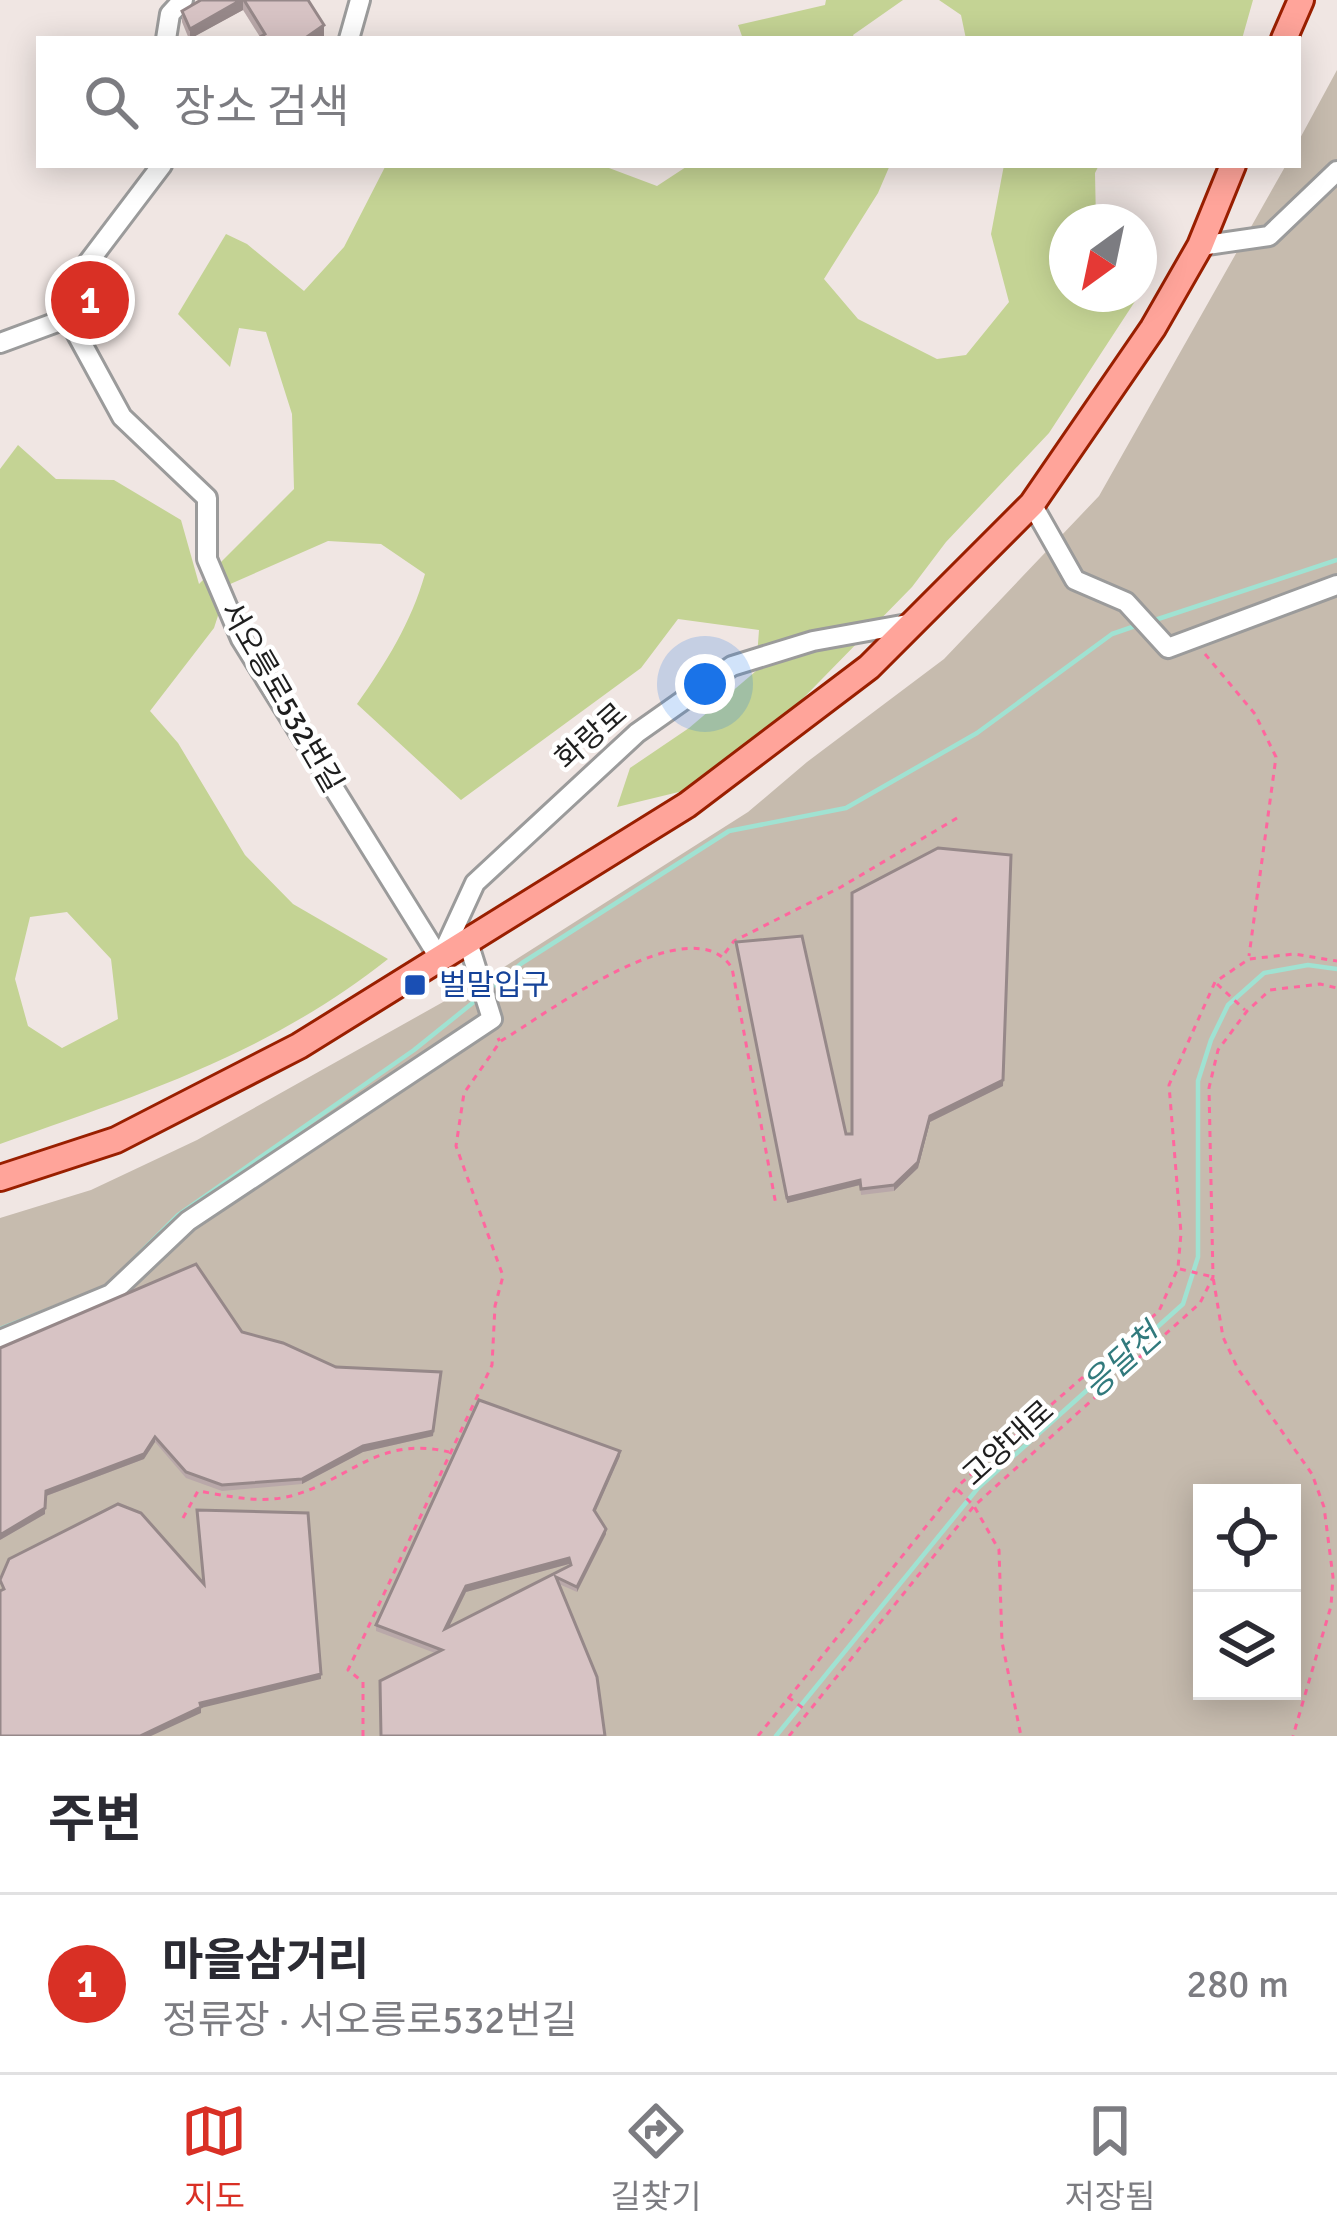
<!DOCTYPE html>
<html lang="ko">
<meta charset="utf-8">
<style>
:root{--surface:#fff;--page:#f7f7f7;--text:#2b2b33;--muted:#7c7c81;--line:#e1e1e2;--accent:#d93025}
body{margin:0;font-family:Signika,"Noto Sans KR",sans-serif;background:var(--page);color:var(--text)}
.controls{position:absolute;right:36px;bottom:36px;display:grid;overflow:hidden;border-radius:0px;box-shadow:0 6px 30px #0003}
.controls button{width:108px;height:108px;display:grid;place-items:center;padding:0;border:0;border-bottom:3px solid var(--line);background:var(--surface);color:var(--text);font:60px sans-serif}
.compass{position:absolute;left:1049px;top:204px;width:108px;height:108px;border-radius:50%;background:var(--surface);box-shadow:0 6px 30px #0003;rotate:213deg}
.you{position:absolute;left:705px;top:684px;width:42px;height:42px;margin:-30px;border:9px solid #fff;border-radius:50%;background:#1a73e8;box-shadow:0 0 0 18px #1a73e833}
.badge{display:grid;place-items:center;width:78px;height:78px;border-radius:50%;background:var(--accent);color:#fff;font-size:39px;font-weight:700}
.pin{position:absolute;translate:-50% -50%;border:6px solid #fff;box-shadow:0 3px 12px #0006}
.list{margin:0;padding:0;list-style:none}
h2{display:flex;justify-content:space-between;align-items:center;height:156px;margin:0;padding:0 48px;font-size:51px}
h2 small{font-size:39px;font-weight:400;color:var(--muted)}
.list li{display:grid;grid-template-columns:78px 1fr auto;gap:36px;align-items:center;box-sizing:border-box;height:180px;padding:0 48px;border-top:3px solid var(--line)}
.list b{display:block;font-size:45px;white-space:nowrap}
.list p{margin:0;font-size:39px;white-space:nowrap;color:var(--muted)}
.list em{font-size:39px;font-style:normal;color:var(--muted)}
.icon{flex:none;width:66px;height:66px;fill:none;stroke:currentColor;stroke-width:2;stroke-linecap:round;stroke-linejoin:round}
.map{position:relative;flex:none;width:1337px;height:1736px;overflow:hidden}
.search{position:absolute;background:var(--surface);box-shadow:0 6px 30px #0003;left:36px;right:36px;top:36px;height:132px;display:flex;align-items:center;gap:30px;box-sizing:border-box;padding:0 42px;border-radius:0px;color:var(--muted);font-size:45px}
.sheet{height:336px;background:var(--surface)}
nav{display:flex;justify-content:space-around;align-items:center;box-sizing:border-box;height:168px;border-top:3px solid var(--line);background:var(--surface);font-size:33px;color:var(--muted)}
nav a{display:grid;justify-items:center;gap:6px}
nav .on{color:var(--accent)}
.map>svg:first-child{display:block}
</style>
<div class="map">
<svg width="1337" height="1736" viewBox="0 0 1337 1736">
<rect width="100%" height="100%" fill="#f0e6e3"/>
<path fill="#c6bbae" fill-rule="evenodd" d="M1337,70V1736H0V1218L91,1190L197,1140L493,974L748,812L807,762L944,659L1099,496L1286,165H1298V142ZM1202,1493H1292V1691H1202Z"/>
<g fill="#c4d394" fill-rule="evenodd">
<polygon points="826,0 903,0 853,35 855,39 743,39 738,25 825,5"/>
<polygon points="939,0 1253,0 1242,39 966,39 961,15"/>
<path d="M386,165H601L657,186L689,165H890L878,193L824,279L858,319L937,359L966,355L1009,302L991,234L1004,165H1099L1095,173L1096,222H1067V294H1139V280L1145,286L1049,433L946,542L912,587L775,727L687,790L617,807L630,768L689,728L756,671L759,630L678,619L641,668L461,800L357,704C386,663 411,623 425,574L381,544L328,541L228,585L214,628L150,711L178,743L245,855L293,904L388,959C268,1054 141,1094 0,1144V469L18,445L56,479L114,480L181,520L199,584L294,489L292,414L266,332L239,328L230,367L178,314L226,234L247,244L304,291L344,247ZM67,912L111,959L118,1019L62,1048L28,1026L15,979L30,917Z"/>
</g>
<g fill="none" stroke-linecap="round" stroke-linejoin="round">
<g stroke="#a0e2d2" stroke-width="4.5">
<polyline points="1152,621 1337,560"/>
<polyline points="489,990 522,963 729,831 846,808 977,733 1112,634 1141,624"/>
<polyline points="114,1279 178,1215 414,1050 480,997"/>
<polyline points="0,1329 78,1298"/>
<polyline points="776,1736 978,1488 1183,1304 1198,1257 1198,1081 1211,1040 1228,1005 1264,973 1308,965 1337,969"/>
</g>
<g stroke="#9b9b9b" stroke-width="24">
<g id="minor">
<polyline points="166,39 170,14 183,0"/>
<polyline points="349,39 360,0"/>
<polyline points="162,165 84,268 68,318 122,417 207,498 207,559 241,639 440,959"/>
<polyline points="1200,246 1269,236 1337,171"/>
<polyline points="0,343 68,318"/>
<polyline points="1032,504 1075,580 1126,602 1168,648 1337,585"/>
<polyline points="440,959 475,883 637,733 732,666 813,641 913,623"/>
<polyline points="0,1340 111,1294 188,1221 492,1019 468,942"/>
</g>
</g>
<g stroke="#991f00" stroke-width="30">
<g id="major">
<polyline points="1284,39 1301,0"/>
<polyline points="0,1178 116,1140 299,1046 687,805 869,667 1032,504 1153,328 1200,246 1233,165"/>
</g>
</g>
<g stroke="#ff669e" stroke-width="3" stroke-dasharray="6 6" stroke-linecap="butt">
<polyline points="1205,654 1255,714 1276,757 1249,956"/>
<polyline points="725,953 734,941 841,887 957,818"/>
<polyline points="1217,984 1245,1010"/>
<path d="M501,1041C546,1014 692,904 732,968L776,1205"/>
<polyline points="1180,1269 1213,1277 1223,1337 1238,1369 1312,1474 1324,1507 1333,1577 1331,1606 1293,1736"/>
<polyline points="958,1490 974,1506 999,1550 1002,1642 1021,1736"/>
<path d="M183,1518L198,1491C229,1496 260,1504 291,1496C350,1480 378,1435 449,1452"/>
<polyline points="788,1697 807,1711"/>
<polyline points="363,1736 363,1682 348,1670 492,1365 495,1306 503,1276 456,1146 464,1093 500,1042 498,1038"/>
<polyline points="758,1736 960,1484 1159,1311 1178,1268 1181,1233 1169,1085 1215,982 1249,959 1294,954 1337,961"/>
<polyline points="789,1736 974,1506 1200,1303 1213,1277 1209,1088 1218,1050 1247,1011 1270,990 1320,984 1337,988"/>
</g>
<use href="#minor" stroke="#fff" stroke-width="18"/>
<use href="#major" stroke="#ffa49a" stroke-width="24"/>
</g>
<g fill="#b9a8a9" fill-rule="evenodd">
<polygon points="201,0 308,0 324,36 260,37 243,10 189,39 182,22 182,11"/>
<polygon points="736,942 846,1134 1003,1086 930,1122 918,1168 894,1191 861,1195 860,1185 787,1203"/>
<polygon points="196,1264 242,1332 433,1436 363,1452 302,1484 222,1491 186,1478 155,1442 144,1459 46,1496 45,1514 0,1540"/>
<path d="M620,1456L595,1512L606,1534L577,1592L559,1584L435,1653L376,1631V1625ZM569,1564L570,1566L449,1627L466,1592Z"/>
</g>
<g fill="#968889">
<polygon points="241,0 243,0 243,10 190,39 190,29"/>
<polygon points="324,25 324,36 319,39 304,39"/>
<polygon points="1011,855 1003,1086 930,1122 918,1168 894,1191 894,1185 930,1116"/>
<polygon points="860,1180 860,1185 787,1203 787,1198"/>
<polygon points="441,1377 433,1436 363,1452 302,1484 302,1479"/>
<polygon points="155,1437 155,1442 144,1459 46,1496 46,1491"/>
<polygon points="620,1451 620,1456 594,1515 594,1510"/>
<polygon points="45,1508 45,1514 0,1540 0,1535"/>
<polygon points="606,1529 606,1534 577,1592 577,1587"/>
<polygon points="569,1558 569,1564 466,1592 445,1635 445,1629 466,1586"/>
<polygon points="321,1674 321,1679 201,1708 201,1713 151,1736 140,1736 200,1703"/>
</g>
<g fill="#d7c3c4" stroke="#968889" stroke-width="3" fill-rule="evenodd">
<polygon points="201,0 241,0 190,29 182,11"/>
<polygon points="244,0 308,0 324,25 304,39 257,39 265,34"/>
<polygon points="938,848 1011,855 1003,1080 930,1116 918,1162 894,1185 861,1189 860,1180 787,1198 736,942 802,936 846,1134 852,1134 852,893"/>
<polygon points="196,1264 242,1332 283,1343 336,1367 441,1372 433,1431 363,1446 302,1479 222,1485 186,1472 155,1437 144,1454 46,1491 45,1508 0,1535 0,1348"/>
<path d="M479,1400L620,1451L594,1510L606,1529L577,1587L556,1577L597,1677L605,1736H381L380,1681L442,1650L376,1625ZM569,1558L571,1565L445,1629L466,1586Z"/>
<polygon points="118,1504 141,1513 204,1584 197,1510 308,1513 321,1674 200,1703 201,1707 140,1736 0,1736 0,1591 4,1589 0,1580 9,1559"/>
</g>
<rect fill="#1a4fb4" stroke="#fff" stroke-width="4.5" x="403" y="973" width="24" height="24" rx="6"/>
<g text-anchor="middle" stroke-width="9" stroke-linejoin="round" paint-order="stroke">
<g font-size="30" fill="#1e1e1e" stroke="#fff">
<text transform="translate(282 697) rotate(60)" y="10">서오릉로532번길</text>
<text transform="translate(591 736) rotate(-41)" y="10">화랑로</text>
<text transform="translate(1008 1443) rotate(-42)" y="10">고양대로</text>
</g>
<g font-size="30" fill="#164399" stroke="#fff" text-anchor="start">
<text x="439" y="995">벌말입구</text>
</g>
<g font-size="33" font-style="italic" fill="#317a7d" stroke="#fff">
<text transform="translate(1121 1360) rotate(-42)" y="12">응달천</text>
</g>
</g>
</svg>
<div class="controls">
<button><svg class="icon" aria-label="locate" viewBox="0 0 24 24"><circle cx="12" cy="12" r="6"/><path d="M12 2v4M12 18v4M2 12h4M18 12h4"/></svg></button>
<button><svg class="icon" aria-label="layers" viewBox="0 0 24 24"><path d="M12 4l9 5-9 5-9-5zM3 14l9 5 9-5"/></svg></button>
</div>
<svg class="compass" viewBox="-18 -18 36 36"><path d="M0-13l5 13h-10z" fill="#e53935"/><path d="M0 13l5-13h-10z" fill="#7c7c81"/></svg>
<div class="you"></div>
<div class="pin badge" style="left:90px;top:300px">1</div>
<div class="search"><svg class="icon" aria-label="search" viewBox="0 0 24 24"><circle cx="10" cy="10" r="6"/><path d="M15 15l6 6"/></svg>장소 검색</div>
</div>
<section class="sheet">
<h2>주변<small></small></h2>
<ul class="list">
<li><span class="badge">1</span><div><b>마을삼거리</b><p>정류장 · 서오릉로532번길</p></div><em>280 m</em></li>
</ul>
</section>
<nav>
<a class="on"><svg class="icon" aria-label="map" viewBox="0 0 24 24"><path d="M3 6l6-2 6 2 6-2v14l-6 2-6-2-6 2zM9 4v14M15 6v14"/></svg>지도</a>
<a><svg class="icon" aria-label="directions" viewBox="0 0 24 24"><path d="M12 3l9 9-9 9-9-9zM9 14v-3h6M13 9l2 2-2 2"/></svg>길찾기</a>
<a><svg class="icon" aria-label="saved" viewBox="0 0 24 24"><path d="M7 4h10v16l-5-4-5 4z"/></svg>저장됨</a>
</nav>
